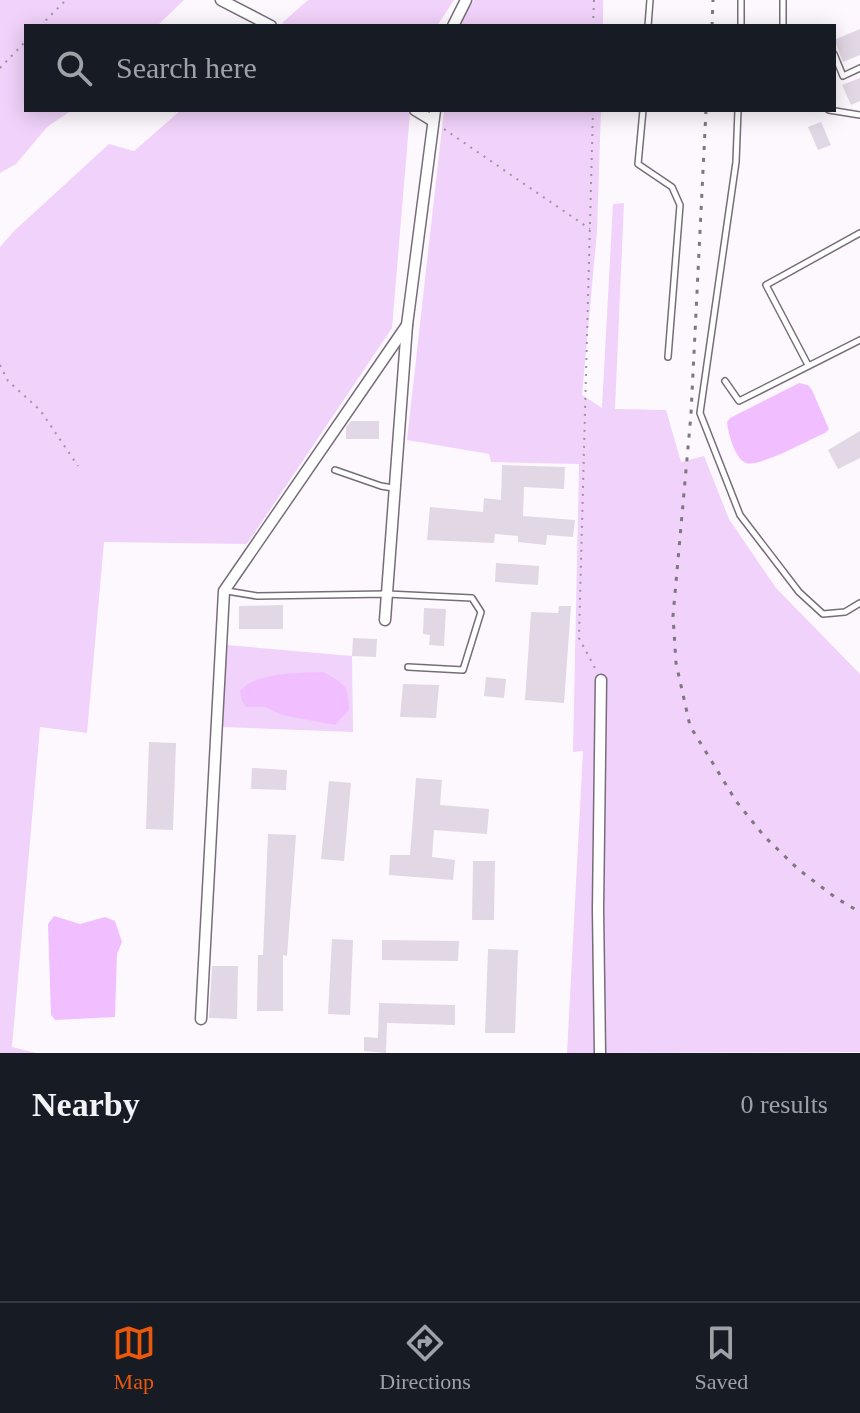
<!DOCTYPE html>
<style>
:root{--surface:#171b24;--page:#242831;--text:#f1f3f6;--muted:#9ea1a6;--line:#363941;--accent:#ea580c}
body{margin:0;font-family:Georgia,serif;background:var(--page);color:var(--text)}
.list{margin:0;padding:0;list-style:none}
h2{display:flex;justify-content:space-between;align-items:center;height:104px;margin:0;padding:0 32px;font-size:34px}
h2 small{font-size:26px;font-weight:400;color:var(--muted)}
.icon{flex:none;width:44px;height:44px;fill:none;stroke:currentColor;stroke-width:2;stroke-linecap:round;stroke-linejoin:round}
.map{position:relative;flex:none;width:860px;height:1053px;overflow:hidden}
.search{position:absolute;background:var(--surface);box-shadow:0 4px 20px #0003;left:24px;right:24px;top:24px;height:88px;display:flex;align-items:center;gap:20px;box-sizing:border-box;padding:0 28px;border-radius:0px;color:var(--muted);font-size:30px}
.sheet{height:248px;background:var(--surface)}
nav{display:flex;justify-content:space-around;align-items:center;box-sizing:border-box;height:112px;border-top:2px solid var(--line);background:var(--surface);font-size:22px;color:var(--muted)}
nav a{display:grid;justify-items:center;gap:4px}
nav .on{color:var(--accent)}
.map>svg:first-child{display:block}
</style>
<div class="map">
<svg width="860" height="1053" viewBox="0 0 860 1053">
<rect width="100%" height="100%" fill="#fdf8fe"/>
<g fill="#f1d2fa">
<polygon points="0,0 184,0 157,26 26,26 26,110 72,110 47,127 16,164 0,173"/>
<polygon points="308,0 454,0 437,26 288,26 282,23"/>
<polygon points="474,0 603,0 603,26 459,26"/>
<polygon points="181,110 405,110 410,113 392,328 247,544 104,542 87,733 40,727 12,1047 36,1053 0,1053 0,247 14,231 109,144 134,151"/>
<polygon points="444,110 601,110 597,231 582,395 602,408 613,204 624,203 615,409 666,410 681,462 704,456 729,519 776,588 860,674 860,1052 567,1053 583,751 573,752 579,464 491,462 489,454 407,440"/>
<polygon points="227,645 352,656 353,732 222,727"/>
</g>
<g fill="#f1bfff">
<path d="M799,383L808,385L812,390L829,429L825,433C810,439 759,468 746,463C735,459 728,433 727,422L730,418Z"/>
<path d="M323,672C345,684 348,684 349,710L335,725L282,715L265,707H246L242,701L240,691C256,672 299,673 323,672Z"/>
<polygon points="54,916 80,924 105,917 115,921 122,942 117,954 115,1017 55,1020 51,1015 48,924"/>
</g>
<g fill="#e2d7e5">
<polygon points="860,29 860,55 843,62 834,40"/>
<polygon points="860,78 860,101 851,105 842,85"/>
<polygon points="821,122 831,145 818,150 808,127"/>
<polygon points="351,421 379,421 379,439 346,439 346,427"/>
<polygon points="860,431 860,458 838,469 828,450"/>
<polygon points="502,465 565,467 564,489 524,487 523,516 575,520 573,537 547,535 546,545 518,542 518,536 495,534 494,543 427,540 430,507 483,512 484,498 501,500"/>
<polygon points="496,563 539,566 538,585 495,582"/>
<polygon points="283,605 283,629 239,629 239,606"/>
<polygon points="559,606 571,606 564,703 525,700 531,612 558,613"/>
<polygon points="424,608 446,609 444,646 429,645 430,635 423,634"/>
<polygon points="353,638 377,639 376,657 352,656"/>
<polygon points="486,677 506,679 504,698 484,696"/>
<polygon points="403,684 439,685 436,718 400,717"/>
<polygon points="149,742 176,743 173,830 146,829"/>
<polygon points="252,768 287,770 286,790 251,789"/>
<polygon points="416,778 442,780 440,805 489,809 487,834 434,830 432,857 455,860 453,880 389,875 390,855 410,855"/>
<polygon points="329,781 351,783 344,861 321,859"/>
<polygon points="268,834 296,835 287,956 283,955 283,1011 257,1011 258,955 263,955"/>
<polygon points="473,861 495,861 494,920 472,920"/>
<polygon points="332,939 353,940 350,1015 328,1014"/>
<polygon points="382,940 459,941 458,961 382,960"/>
<polygon points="488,949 518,950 515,1033 485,1033"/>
<polygon points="212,966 238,966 237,1019 209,1018"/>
<polygon points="379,1003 455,1005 455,1025 387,1023 386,1053 364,1051 364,1037 378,1038"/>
</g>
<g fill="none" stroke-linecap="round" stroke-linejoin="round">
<g stroke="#776d7a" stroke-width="8">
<g id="lane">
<polyline points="741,0 741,26"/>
<polyline points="648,26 650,0"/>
<polyline points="783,26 783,0"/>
<polyline points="834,54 843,76 860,68"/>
<polyline points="643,110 638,164 672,187 680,205 668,357"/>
<polyline points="738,110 736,162 700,413 740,515 799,592 823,614 845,612 860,603"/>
<polyline points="829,110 860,115"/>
<polyline points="808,365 766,285 860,233"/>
<polyline points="725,381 739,401 860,340"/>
<polyline points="335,470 381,486 393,488"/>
<polyline points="227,591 257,596 387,594 472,598 481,612 463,670 408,667"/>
</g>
</g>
<g stroke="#776d7a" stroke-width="13">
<g id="street">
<polyline points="221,0 271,26"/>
<polyline points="453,26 466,0"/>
<polyline points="415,110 433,121"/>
<polyline points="385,620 407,325 435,110"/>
<polyline points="201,1019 224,591 407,325"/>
<polyline points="600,1053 598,909 601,680"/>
</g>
</g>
<g stroke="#9b969c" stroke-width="2" stroke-dasharray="2 6" stroke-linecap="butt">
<polyline points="40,26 66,0"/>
<polyline points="593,26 594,0"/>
<polyline points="0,68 26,41"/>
<polyline points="593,110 579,638 597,672"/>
<polyline points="444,129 590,229"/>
<polyline points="0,365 8,381 40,410 78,466"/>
</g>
<use href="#lane" stroke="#fff" stroke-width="5"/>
<use href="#street" stroke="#fff" stroke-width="10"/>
<g stroke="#7c787e" stroke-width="3" stroke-dasharray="4 8" stroke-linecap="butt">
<polyline points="712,26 713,0"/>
<polyline points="706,110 691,414 673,616 676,663 690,726 736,801 764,836 798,869 836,898 860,912"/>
</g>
</g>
</svg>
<div class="search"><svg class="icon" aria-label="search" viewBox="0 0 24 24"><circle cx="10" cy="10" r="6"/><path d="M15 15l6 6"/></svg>Search here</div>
</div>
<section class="sheet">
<h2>Nearby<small>0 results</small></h2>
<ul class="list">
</ul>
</section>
<nav>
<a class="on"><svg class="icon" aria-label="map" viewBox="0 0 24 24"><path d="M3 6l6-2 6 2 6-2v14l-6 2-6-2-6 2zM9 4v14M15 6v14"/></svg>Map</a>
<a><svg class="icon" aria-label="directions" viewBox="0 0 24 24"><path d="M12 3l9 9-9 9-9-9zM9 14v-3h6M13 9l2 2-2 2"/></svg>Directions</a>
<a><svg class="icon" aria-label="saved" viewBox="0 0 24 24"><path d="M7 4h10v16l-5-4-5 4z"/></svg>Saved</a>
</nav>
